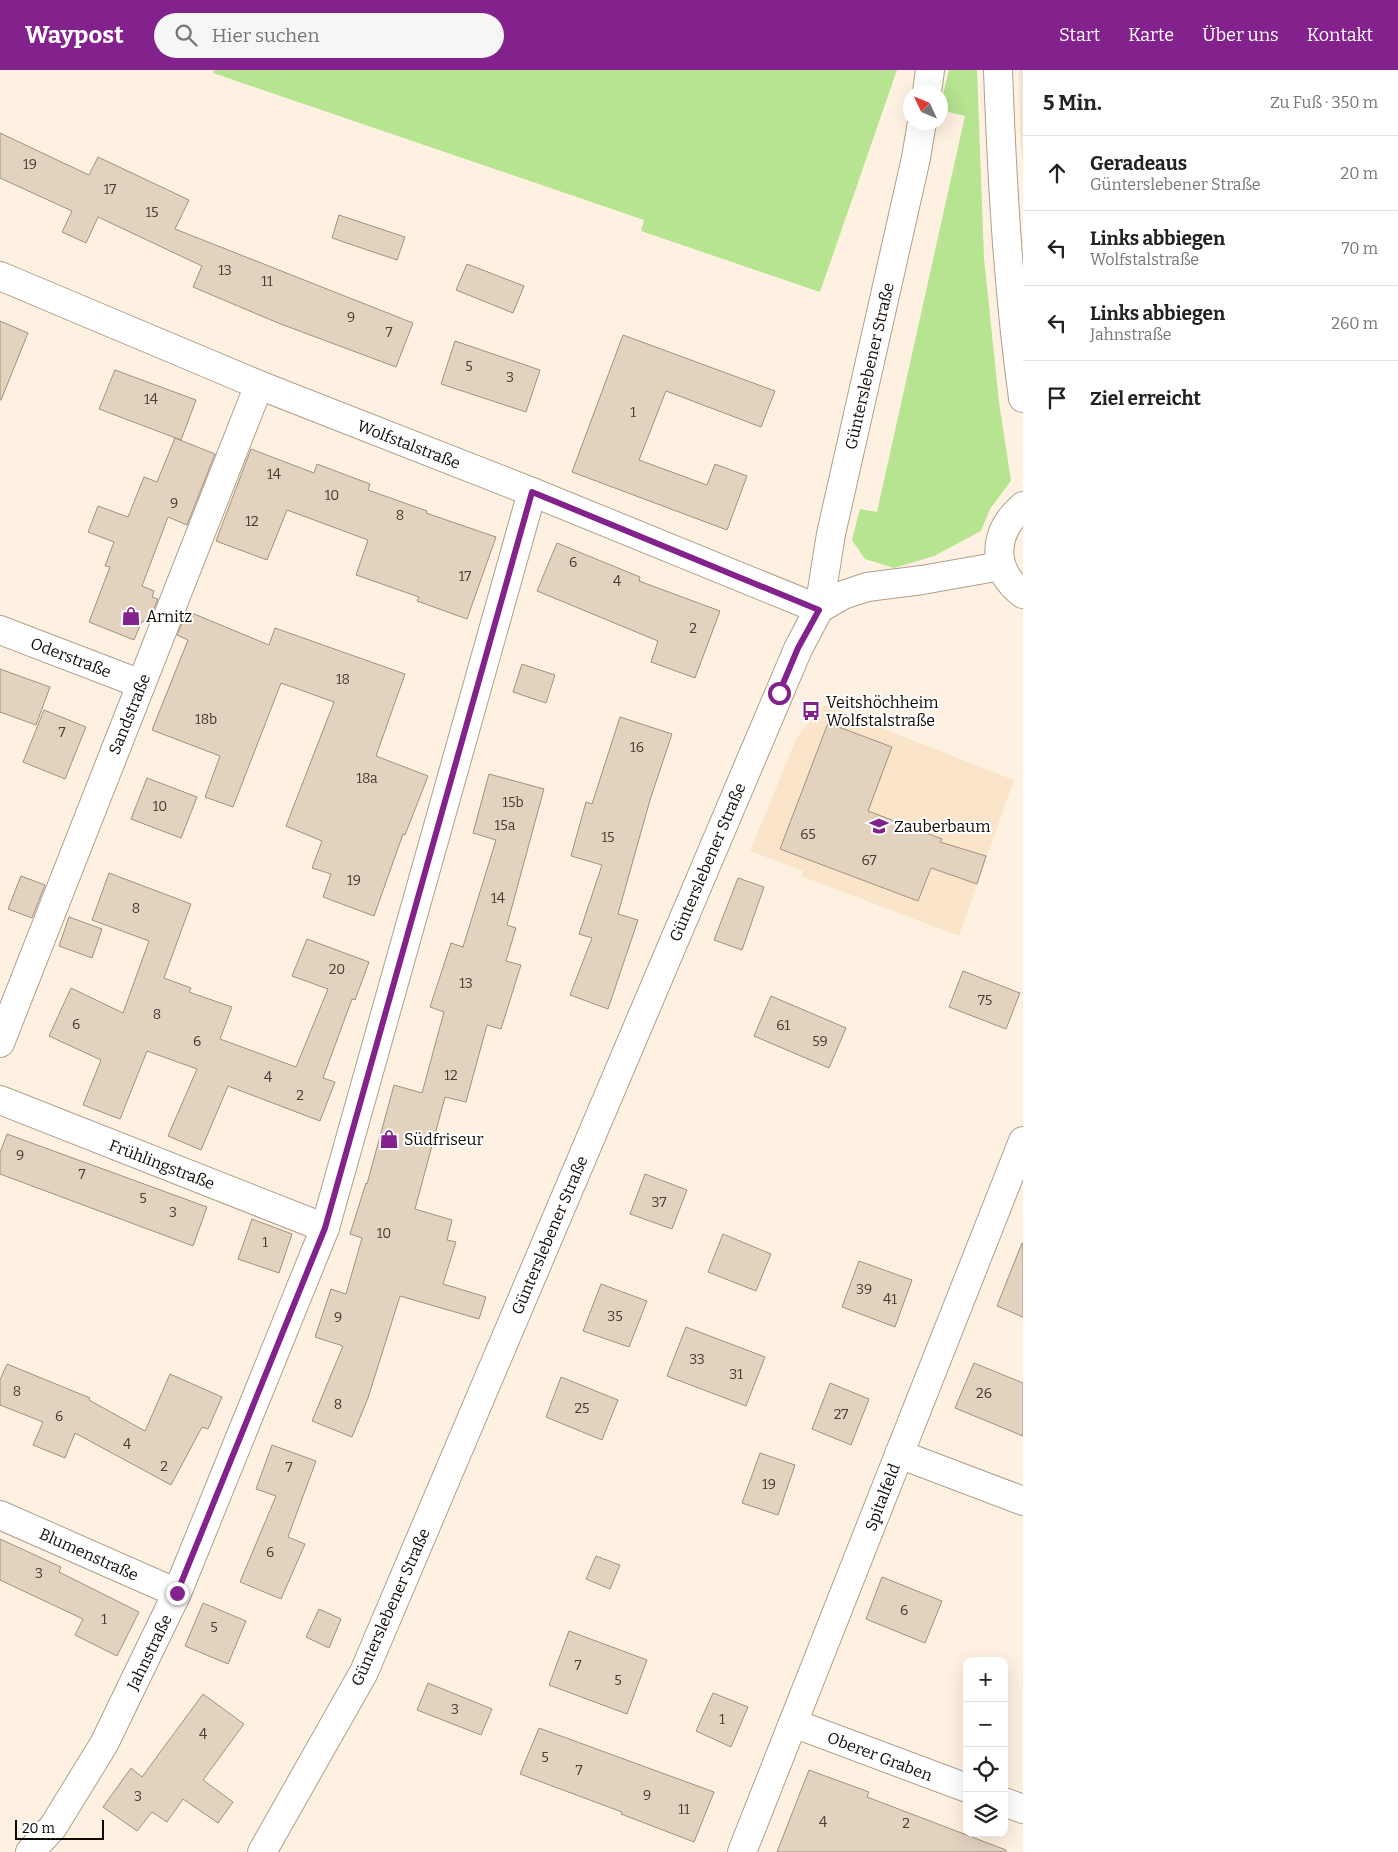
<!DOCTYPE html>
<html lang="de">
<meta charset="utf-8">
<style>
:root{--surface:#fff;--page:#f6f6f6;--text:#222;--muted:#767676;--line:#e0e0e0;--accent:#83228c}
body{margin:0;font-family:Bitter,serif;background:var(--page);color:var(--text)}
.controls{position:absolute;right:15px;bottom:15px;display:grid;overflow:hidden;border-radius:10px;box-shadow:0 5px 20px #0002}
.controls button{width:45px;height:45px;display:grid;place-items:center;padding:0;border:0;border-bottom:1px solid var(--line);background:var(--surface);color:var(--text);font:25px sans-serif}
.compass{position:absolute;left:903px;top:15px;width:45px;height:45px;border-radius:50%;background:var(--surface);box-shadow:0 5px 20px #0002;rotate:314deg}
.scale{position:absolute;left:15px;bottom:12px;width:89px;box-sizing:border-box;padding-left:5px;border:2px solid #100a05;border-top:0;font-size:14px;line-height:18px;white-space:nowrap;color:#100a05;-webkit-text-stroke:4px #fff;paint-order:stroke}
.stop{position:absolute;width:15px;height:15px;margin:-11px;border:4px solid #83228c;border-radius:50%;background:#fff}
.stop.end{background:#83228c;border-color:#fff;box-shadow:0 1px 5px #0008}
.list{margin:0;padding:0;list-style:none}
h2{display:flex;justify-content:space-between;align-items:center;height:65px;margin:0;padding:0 20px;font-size:21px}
h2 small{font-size:16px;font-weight:400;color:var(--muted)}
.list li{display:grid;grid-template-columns:32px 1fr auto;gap:15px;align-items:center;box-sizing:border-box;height:75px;padding:0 20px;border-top:1px solid var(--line)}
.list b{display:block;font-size:19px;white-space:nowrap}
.list p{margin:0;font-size:16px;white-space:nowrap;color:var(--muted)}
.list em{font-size:16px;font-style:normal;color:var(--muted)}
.icon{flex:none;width:28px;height:28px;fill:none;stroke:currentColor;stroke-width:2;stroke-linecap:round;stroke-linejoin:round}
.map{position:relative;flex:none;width:1023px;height:1782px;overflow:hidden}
header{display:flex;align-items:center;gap:30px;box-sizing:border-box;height:70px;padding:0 25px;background:var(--accent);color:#fff}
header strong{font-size:24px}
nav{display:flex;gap:28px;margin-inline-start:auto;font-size:18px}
.search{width:350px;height:45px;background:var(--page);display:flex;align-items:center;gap:12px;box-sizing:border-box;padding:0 18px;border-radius:28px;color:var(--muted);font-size:19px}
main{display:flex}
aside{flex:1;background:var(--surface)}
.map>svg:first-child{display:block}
</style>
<header>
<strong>Waypost</strong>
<div class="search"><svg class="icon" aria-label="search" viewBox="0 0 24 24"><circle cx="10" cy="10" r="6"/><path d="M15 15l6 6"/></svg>Hier suchen</div>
<nav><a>Start</a><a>Karte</a><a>Über uns</a><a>Kontakt</a></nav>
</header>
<main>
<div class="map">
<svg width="1023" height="1782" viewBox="0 0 1023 1782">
<rect width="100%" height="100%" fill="#fff1e1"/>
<polygon fill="#eee5d0" points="1019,0 1023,0 1023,94 1020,68"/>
<polygon fill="#fbe5ca" points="823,635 1014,710 959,866 801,806 803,801 750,781 797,667"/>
<g fill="#b7e490">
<polygon points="214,0 897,0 820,222 641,161 644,150 213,3"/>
<polygon points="949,0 977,0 984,188 999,332 1011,411 990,439 981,461 934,486 894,498 865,489 852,470 860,439 877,442 965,46 941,40 941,32"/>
</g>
<g fill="#e3d2be" stroke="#a0917e">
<polygon points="0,63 89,105 98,87 189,130 175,159 413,253 396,297 278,253 193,217 202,196 98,147 86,173 62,162 72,141 0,108"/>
<polygon points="339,145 405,167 397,190 332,168"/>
<polygon points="467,194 524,216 513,243 456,220"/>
<polygon points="0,251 28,263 1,330 0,330"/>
<polygon points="623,265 775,321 761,357 666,321 639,390 707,415 715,394 747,406 727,460 572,402"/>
<polygon points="455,271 540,300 526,342 441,314"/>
<polygon points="115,300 196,330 181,370 99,339"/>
<polygon points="175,368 215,384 187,455 168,447 142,516 154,521 152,527 158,529 148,553 142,551 134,570 89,552 110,497 105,496 114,472 88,462 98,436 128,447 144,407 157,412"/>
<polygon points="251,379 314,403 317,394 370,414 368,420 427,441 426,443 496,467 467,549 417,531 419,527 356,505 368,470 287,440 267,490 216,471"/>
<polygon points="557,473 640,507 639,511 720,541 695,608 651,592 658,571 537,521"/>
<polygon points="187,541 269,575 275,558 405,604 376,686 428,706 405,765 403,764 374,846 323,827 331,804 312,798 322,771 286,756 334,632 281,613 233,737 205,727 220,686 152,660 188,570 177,565"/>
<polygon points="522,594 555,605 546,633 513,622"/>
<polygon points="0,599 50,617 36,655 0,642"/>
<polygon points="44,640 86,657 65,709 23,692"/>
<polygon points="620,647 672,664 650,730 618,844 638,850 608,939 570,925 592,868 579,864 602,795 571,786 586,732 592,734"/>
<polygon points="828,653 892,677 868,741 942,769 940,772 986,786 977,814 931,798 918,831 780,779"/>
<polygon points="489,704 544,719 507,855 516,858 506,891 521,895 501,959 487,955 466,1032 445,1027 415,1139 452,1150 447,1170 456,1172 443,1214 486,1227 479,1249 400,1226 368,1328 352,1367 312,1351 343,1276 315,1267 331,1219 346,1224 362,1168 350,1164 366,1113 367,1114 394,1015 422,1023 444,942 430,937 451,873 463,877 496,770 473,763"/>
<polygon points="147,708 197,727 181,768 131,749"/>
<polygon points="109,803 191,834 164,908 191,918 189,922 232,937 220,969 296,997 328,919 292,906 307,869 369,892 355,930 352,929 323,1008 335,1012 320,1051 228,1016 201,1080 168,1066 197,999 147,981 120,1049 83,1035 101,990 49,966 71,918 123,943 149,871 92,850"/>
<polygon points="21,806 45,815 32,848 8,839"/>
<polygon points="738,808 764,817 742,880 714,870"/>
<polygon points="69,847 102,859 92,888 59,876"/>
<polygon points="963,901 1020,923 1006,959 949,937"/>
<polygon points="771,926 846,958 829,998 754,966"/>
<polygon points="7,1064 207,1137 193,1176 0,1104 0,1083"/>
<polygon points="645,1104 687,1120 672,1159 630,1144"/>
<polygon points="252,1149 292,1164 279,1203 238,1189"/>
<polygon points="723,1164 771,1184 756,1221 708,1202"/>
<polygon points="1022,1173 1023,1173 1023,1247 997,1236"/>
<polygon points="859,1191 912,1210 895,1257 842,1237"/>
<polygon points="601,1214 647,1231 629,1277 583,1261"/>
<polygon points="686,1257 765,1287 746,1336 667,1306"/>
<polygon points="974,1293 1023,1313 1023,1366 955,1338"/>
<polygon points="7,1294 90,1328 89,1330 145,1361 170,1304 222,1327 208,1359 202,1357 171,1415 75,1363 65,1388 33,1375 43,1352 0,1335 0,1310"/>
<polygon points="561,1307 618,1330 602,1370 546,1347"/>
<polygon points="830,1313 869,1329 851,1375 812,1359"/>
<polygon points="272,1375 316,1391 288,1467 305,1474 281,1529 240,1512 276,1426 256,1419"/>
<polygon points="760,1383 795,1395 778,1445 742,1433"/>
<polygon points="0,1469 61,1497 59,1502 139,1542 117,1586 75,1565 83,1549 0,1510"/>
<polygon points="596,1486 620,1495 610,1519 586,1509"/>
<polygon points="882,1507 942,1531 925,1573 866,1549"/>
<polygon points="203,1533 246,1551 228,1594 185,1576"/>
<polygon points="319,1539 341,1549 329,1578 306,1567"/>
<polygon points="569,1561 647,1590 627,1644 549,1615"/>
<polygon points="428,1613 492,1639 481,1665 417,1640"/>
<polygon points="713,1623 748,1637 731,1677 696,1661"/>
<polygon points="203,1624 244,1654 203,1710 233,1732 218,1753 183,1729 167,1752 152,1742 137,1761 103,1737 131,1698 142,1707"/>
<polygon points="539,1658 714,1722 694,1772 621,1744 622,1742 520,1704"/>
<polygon points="809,1700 869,1722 867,1727 1006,1780 1006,1782 777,1782"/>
</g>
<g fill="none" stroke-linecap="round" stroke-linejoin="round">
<g stroke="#af9f8c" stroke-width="30">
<g id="minor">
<polyline points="927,22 930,0"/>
<polyline points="0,206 259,315 532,422 819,539"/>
<polyline points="819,539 843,525 867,517 922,510 1001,496"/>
<polyline points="0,560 141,614"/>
<polyline points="0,973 259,315"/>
<polyline points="0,1030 325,1158"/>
<polyline points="899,1384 1023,1431"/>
<polyline points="0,1445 177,1523"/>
<polyline points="793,1653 967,1718"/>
<polyline points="1004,1732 1023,1739"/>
<polyline points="30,1782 53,1757 104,1674 177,1523 325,1158 532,422"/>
<polyline points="262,1782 364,1602 798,579 819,539 831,464 916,88 922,52"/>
<polyline points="742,1782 1023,1071"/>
</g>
</g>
<g stroke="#af9f8c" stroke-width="30">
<g id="tertiary">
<path d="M998,0C1002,110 1008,219 1023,328"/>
<path d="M1023,436C993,462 990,499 1023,524"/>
</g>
</g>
<use href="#minor" stroke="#fff" stroke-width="28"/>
<use href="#tertiary" stroke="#fff" stroke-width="28"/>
</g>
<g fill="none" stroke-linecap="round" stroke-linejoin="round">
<polyline stroke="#83228c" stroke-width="6" points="177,1523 325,1158 532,422 819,540 798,578 779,623"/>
</g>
<defs>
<g id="shop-bare" transform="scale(1.5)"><path d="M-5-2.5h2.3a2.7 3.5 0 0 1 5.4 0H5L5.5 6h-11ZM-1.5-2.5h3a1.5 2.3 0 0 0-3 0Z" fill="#83228c" stroke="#fff" stroke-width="2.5" paint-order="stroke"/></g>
<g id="bus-bare" transform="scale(1.5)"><path d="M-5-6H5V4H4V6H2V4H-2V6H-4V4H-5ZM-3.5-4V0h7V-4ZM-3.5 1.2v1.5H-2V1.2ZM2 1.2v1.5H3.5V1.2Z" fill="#83228c" stroke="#fff" stroke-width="2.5" paint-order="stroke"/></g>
<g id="school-bare" transform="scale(1.5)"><path d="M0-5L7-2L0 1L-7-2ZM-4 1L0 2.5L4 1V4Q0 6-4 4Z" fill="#83228c" stroke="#fff" stroke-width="2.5" paint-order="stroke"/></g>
</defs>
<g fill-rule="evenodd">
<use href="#shop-bare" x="131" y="546"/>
<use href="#bus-bare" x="811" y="641"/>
<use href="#school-bare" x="879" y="756"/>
<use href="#shop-bare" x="389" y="1069"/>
</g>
<g text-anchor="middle" stroke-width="4" stroke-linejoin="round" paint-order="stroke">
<g font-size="14" fill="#453c33">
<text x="30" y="99">19</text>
<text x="110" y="124">17</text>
<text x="152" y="147">15</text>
<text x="225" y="205">13</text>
<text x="267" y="216">11</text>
<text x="351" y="252">9</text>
<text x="389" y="267">7</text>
<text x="469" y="301">5</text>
<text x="510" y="312">3</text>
<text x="151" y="334">14</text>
<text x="633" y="347">1</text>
<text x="274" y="409">14</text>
<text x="332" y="430">10</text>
<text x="174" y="438">9</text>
<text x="400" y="450">8</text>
<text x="252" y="456">12</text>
<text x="573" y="497">6</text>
<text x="465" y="511">17</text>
<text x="617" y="516">4</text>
<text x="693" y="563">2</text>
<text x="343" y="614">18</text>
<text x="206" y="654">18b</text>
<text x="62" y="667">7</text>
<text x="637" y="682">16</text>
<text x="367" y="713">18a</text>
<text x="513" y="737">15b</text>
<text x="160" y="741">10</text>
<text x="505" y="760">15a</text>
<text x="808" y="769">65</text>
<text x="608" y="772">15</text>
<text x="869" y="795">67</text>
<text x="354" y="815">19</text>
<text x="498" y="833">14</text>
<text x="136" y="843">8</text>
<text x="337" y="904">20</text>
<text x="466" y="918">13</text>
<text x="985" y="935">75</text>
<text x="157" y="949">8</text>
<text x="76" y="959">6</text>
<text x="783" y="960">61</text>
<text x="197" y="976">6</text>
<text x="820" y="976">59</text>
<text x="451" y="1010">12</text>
<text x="268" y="1012">4</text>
<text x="300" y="1030">2</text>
<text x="20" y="1090">9</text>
<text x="82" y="1109">7</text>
<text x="143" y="1133">5</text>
<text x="659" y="1137">37</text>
<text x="173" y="1147">3</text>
<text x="384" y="1168">10</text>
<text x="265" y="1177">1</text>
<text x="864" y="1224">39</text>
<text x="890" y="1234">41</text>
<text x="615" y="1251">35</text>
<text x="338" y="1252">9</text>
<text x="697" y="1294">33</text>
<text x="736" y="1309">31</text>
<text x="17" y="1326">8</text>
<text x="984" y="1328">26</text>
<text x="338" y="1339">8</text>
<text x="582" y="1343">25</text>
<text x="841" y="1349">27</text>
<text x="59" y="1351">6</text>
<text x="127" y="1379">4</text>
<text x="164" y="1401">2</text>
<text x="289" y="1402">7</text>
<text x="769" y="1419">19</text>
<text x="270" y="1487">6</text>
<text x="39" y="1508">3</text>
<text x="904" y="1545">6</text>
<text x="104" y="1554">1</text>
<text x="214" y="1562">5</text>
<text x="578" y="1600">7</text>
<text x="618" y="1615">5</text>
<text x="455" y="1644">3</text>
<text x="722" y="1654">1</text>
<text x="203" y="1669">4</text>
<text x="545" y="1692">5</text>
<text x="579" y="1705">7</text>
<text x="647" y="1730">9</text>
<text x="138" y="1731">3</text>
<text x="684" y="1744">11</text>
<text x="823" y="1757">4</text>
<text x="906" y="1758">2</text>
</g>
<g font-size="16" fill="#100a05" stroke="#fff">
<text transform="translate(869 296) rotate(-77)" y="6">Günterslebener Straße</text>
<text transform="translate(409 374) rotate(21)" y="6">Wolfstalstraße</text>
<text transform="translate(71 587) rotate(21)" y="6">Oderstraße</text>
<text transform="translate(129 644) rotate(-68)" y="6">Sandstraße</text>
<text transform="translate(707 792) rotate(-67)" y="6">Günterslebener Straße</text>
<text transform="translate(162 1094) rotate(21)" y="6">Frühlingstraße</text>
<text transform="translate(549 1165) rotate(-67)" y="6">Günterslebener Straße</text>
<text transform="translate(882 1427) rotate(-69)" y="6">Spitalfeld</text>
<text transform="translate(89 1484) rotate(24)" y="6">Blumenstraße</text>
<text transform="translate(390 1537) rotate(-66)" y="6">Günterslebener Straße</text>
<text transform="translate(149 1582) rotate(-64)" y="6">Jahnstraße</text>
<text transform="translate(880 1686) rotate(21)" y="6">Oberer Graben</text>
</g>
<g font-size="16" fill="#100a05" stroke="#fff" text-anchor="start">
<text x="146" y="552">Arnitz</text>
<text x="826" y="638">Veitshöchheim<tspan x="826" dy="18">Wolfstalstraße</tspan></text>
<text x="894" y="762">Zauberbaum</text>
<text x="404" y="1075">Südfriseur</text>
</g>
</g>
</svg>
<div class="controls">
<button>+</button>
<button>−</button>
<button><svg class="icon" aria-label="locate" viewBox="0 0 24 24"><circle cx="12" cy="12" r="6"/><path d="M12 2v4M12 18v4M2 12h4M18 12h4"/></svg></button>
<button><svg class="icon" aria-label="layers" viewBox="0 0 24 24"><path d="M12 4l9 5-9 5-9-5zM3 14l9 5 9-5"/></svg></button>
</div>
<svg class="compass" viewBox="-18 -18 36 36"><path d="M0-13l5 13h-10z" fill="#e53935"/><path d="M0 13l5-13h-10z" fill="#767676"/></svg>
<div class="scale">20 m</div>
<div class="stop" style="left:779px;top:623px"></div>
<div class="stop end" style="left:177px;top:1523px"></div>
</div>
<aside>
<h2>5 Min.<small>Zu Fuß · 350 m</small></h2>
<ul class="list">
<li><svg class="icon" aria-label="ahead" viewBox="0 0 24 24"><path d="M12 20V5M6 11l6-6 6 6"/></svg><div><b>Geradeaus</b><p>Günterslebener Straße</p></div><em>20 m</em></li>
<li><svg class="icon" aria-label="left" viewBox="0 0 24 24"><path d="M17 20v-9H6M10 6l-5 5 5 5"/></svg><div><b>Links abbiegen</b><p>Wolfstalstraße</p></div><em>70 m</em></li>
<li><svg class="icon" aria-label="left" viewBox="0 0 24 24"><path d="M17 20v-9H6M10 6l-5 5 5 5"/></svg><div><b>Links abbiegen</b><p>Jahnstraße</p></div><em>260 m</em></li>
<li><svg class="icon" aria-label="arrive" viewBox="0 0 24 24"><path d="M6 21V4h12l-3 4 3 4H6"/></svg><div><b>Ziel erreicht</b></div></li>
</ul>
</aside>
</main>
